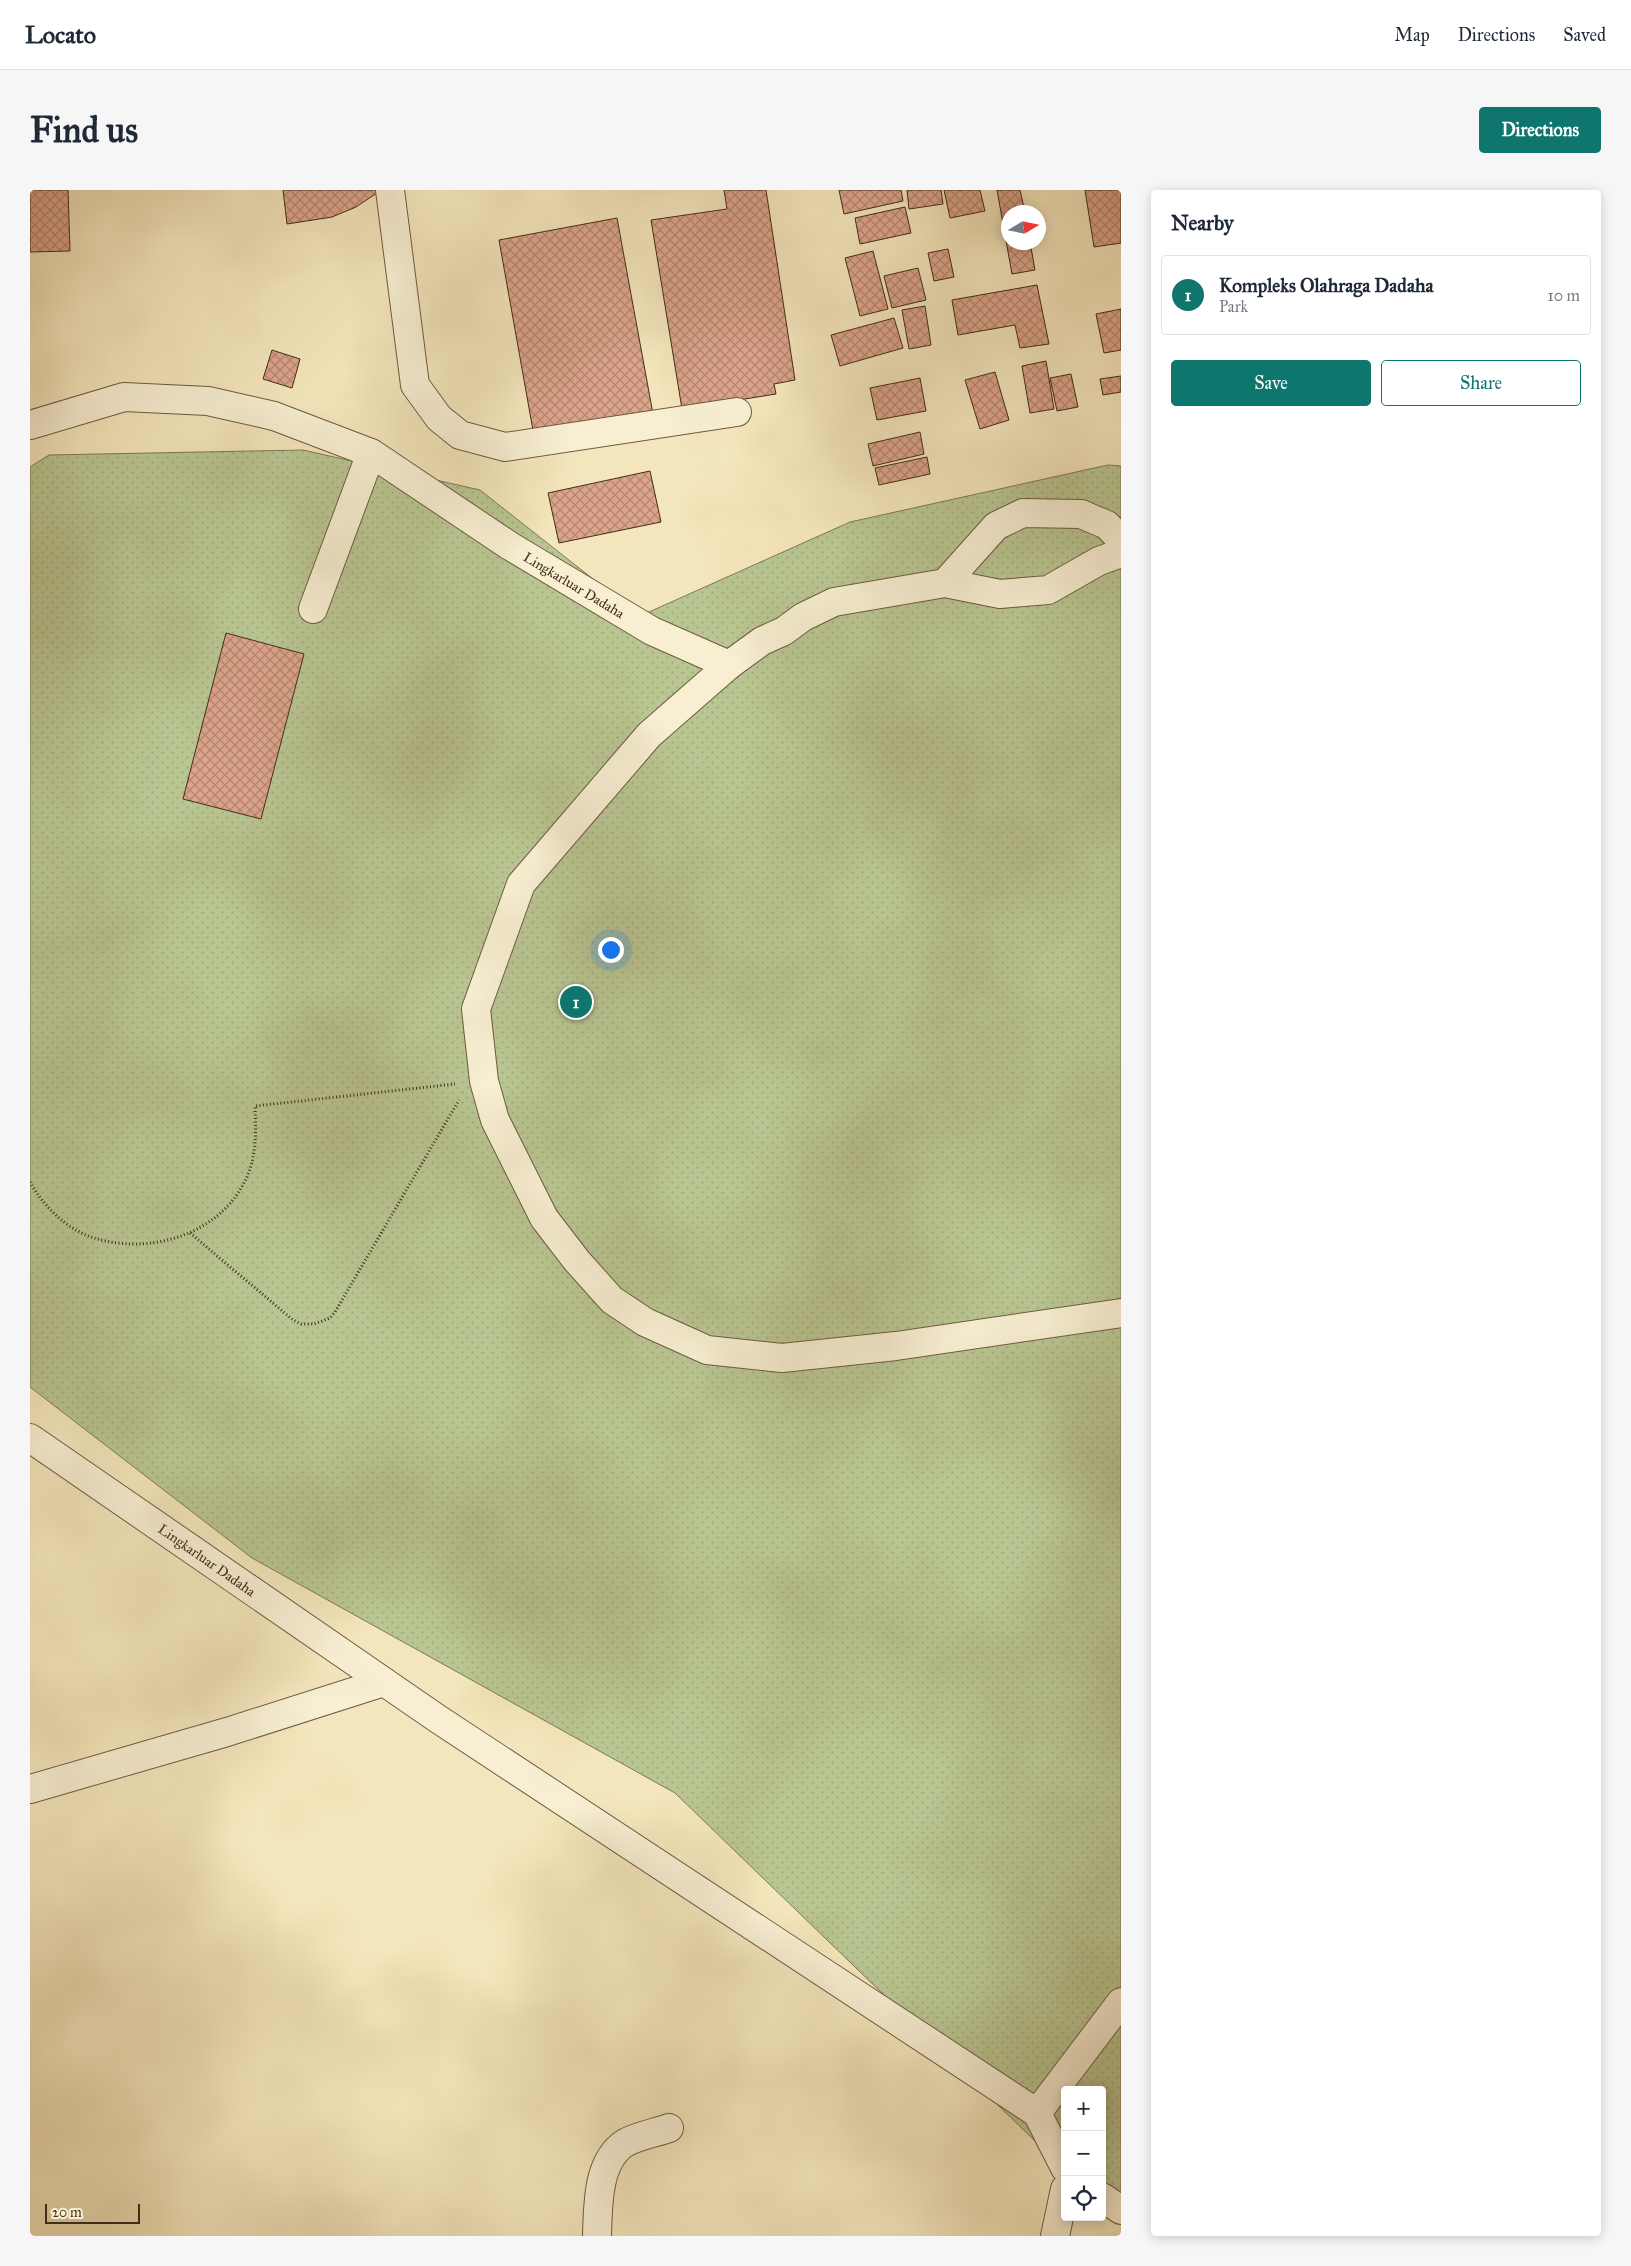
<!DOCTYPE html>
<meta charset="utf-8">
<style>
:root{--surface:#fff;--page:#f6f6f7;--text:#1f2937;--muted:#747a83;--line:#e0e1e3;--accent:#0f766e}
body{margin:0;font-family:"IM FELL Great Primer",serif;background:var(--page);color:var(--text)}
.controls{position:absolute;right:15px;bottom:15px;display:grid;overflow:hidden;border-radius:5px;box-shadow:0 2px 12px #0003}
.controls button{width:45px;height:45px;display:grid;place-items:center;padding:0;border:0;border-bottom:1px solid var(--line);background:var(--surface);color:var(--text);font:25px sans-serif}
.compass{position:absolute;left:971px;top:15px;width:45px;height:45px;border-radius:50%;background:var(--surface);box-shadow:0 2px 12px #0003;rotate:80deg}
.scale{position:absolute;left:15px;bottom:12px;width:95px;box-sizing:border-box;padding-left:5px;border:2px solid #422d18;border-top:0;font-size:14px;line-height:18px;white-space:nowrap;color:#422d18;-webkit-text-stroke:4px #f8efd3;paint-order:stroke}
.you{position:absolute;left:580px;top:759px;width:18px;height:18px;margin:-12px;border:4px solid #fff;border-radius:50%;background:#1a73e8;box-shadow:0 0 0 8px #1a73e833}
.badge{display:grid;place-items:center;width:32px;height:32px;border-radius:50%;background:var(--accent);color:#fff;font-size:16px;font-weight:700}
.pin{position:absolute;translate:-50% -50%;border:2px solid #fff;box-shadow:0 1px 5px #0006}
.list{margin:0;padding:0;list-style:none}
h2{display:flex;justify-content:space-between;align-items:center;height:65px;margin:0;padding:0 20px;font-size:21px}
h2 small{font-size:16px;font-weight:400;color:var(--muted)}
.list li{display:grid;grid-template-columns:32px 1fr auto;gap:15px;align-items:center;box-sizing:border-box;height:80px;margin:0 10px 10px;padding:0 10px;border:1px solid var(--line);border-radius:5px}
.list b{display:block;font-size:19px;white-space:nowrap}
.list p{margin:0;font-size:16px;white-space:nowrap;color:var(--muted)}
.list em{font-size:16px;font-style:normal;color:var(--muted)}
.actions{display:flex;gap:10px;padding:15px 20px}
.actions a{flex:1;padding:11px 0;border:1px solid var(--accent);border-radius:5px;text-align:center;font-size:18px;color:var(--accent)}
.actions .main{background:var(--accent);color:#fff}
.icon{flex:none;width:28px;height:28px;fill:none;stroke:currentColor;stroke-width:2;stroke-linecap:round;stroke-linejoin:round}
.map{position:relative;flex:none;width:1091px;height:2046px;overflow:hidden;border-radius:5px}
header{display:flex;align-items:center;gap:30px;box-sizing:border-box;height:70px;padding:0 25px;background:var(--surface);border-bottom:1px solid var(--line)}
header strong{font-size:24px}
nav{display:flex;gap:28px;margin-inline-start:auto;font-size:18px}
.intro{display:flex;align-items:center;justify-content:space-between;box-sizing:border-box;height:120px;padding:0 30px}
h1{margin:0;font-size:35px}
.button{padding:12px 22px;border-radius:5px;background:var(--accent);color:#fff;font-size:18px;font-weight:700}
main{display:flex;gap:30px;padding:0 30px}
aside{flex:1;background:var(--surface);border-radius:5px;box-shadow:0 2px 12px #0003}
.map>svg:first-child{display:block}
</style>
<header>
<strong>Locato</strong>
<nav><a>Map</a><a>Directions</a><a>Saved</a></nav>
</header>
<div class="intro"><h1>Find us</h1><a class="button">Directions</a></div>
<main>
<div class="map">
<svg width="1091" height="2046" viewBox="0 0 1091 2046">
<defs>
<pattern id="grass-dots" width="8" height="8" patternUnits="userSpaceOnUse" patternTransform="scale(1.25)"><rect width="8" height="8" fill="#b9c692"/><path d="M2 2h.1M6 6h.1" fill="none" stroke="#a0aa7d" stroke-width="1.8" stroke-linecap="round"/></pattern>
<pattern id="building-cross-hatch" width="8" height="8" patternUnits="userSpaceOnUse" patternTransform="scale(1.25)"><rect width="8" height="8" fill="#dca48b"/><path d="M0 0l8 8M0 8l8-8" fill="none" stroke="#b48671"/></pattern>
</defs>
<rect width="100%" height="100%" fill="#f4e6bc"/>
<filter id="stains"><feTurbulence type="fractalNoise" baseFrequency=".004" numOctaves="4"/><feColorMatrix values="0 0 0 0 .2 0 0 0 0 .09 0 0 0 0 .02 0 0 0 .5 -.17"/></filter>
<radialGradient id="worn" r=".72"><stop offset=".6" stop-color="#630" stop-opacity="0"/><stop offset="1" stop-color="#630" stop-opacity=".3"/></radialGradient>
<polygon fill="url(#grass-dots)" stroke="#7e7a55" points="273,260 450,300 610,426 820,332 1078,275 1091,276 1091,2033 1072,2016 1072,1900 1035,1900 1035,1980 645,1603 222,1368 0,1197 0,277 19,265"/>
<g fill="url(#building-cross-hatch)" stroke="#422d18">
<polygon points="0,0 38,0 40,61 0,62"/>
<polygon points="253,0 347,0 347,3 326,17 302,27 257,34"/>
<polygon points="694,0 736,0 765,190 744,194 746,204 652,219 621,30 697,19"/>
<polygon points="809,0 871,0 873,11 814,24"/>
<polygon points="877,0 911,0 913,14 879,19"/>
<polygon points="914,0 950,0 955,21 920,28"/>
<polygon points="967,0 990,0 995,22 978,22 978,52 1000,52 1005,80 982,84"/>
<polygon points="1055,0 1091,0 1091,53 1064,57"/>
<polygon points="875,17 881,43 830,54 825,28"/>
<polygon points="587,28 623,224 504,246 469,50"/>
<polygon points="918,59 924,87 904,91 898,63"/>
<polygon points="843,61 858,119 830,126 815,68"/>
<polygon points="888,78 896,110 862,118 854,86"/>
<polygon points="1007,95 1019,154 990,158 985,135 928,145 922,110"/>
<polygon points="895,116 901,155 879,159 872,120"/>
<polygon points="1091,119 1091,160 1074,163 1066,124"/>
<polygon points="864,128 873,158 810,176 801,145"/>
<polygon points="242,160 270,169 262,198 233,189"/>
<polygon points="1016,171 1024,219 1000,223 992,176"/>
<polygon points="965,182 979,230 950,239 935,190"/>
<polygon points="1041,184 1048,217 1027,221 1020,188"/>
<polygon points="1091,186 1091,202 1073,205 1070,189"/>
<polygon points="890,188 896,221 847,230 840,198"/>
<polygon points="890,242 894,264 843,276 838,254"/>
<polygon points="897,267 900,284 849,295 845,278"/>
<polygon points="620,281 631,332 529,353 518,303"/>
<polygon points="196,443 274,464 231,629 153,609"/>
</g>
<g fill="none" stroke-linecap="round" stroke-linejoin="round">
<g stroke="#6e5b41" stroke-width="30">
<g id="minor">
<polyline points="360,0 385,195 409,228 430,245 475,257 707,222"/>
<polyline points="0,235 94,207 178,211 244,226 341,263 480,356 622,441 699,475 732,451 754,441 773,427 804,412 915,393 970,404 1018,400 1069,371 1091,363"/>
<polyline points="915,393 966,336 993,323 1051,324 1077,335 1091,350"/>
<polyline points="283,419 341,263"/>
<polyline points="699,475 619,545 491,694 446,819 454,891 465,930 514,1028 547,1071 582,1110 615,1132 677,1160 752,1168 866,1156 1091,1123"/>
<polyline points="0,1248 408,1529 1007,1923 1035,1978"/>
<polyline points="0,1599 197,1542 354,1492"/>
<polyline points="1007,1923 1091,1812"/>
<polyline points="1072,2007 1091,2020"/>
<path d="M567,2046C568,2016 567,1971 595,1953C607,1946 625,1943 639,1938"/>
<polyline points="1025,2046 1035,1999"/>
</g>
</g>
<g stroke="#422d18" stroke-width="3" stroke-dasharray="1 2.5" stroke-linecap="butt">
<path d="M0,992C13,1015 35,1038 61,1047C117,1066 188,1046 215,991C227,967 226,942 225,916L425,894"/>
<polyline points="160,1043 263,1130 271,1134 284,1134 300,1128 305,1122 429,910"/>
</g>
<use href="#minor" stroke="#f8efd3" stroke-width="28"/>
</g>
<g text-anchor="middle" stroke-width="5" stroke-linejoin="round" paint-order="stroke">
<g font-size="14" fill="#422d18" stroke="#f8efd3">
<text transform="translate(544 395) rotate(31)" y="5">Lingkarluar Dadaha</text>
<text transform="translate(177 1370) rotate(35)" y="5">Lingkarluar Dadaha</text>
</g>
</g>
<rect width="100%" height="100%" filter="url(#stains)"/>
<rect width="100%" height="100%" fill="url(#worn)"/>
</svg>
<div class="controls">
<button>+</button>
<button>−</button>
<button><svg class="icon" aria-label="locate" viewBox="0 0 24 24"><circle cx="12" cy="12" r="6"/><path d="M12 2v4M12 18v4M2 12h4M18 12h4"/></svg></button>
</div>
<svg class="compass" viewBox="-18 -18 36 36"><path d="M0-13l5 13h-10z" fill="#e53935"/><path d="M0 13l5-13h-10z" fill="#747a83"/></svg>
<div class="scale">20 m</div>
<div class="you"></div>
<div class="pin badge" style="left:546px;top:812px">1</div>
</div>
<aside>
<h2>Nearby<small></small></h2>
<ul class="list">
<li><span class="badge">1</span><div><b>Kompleks Olahraga Dadaha</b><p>Park</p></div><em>10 m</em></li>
</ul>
<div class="actions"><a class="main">Save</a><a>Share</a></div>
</aside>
</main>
